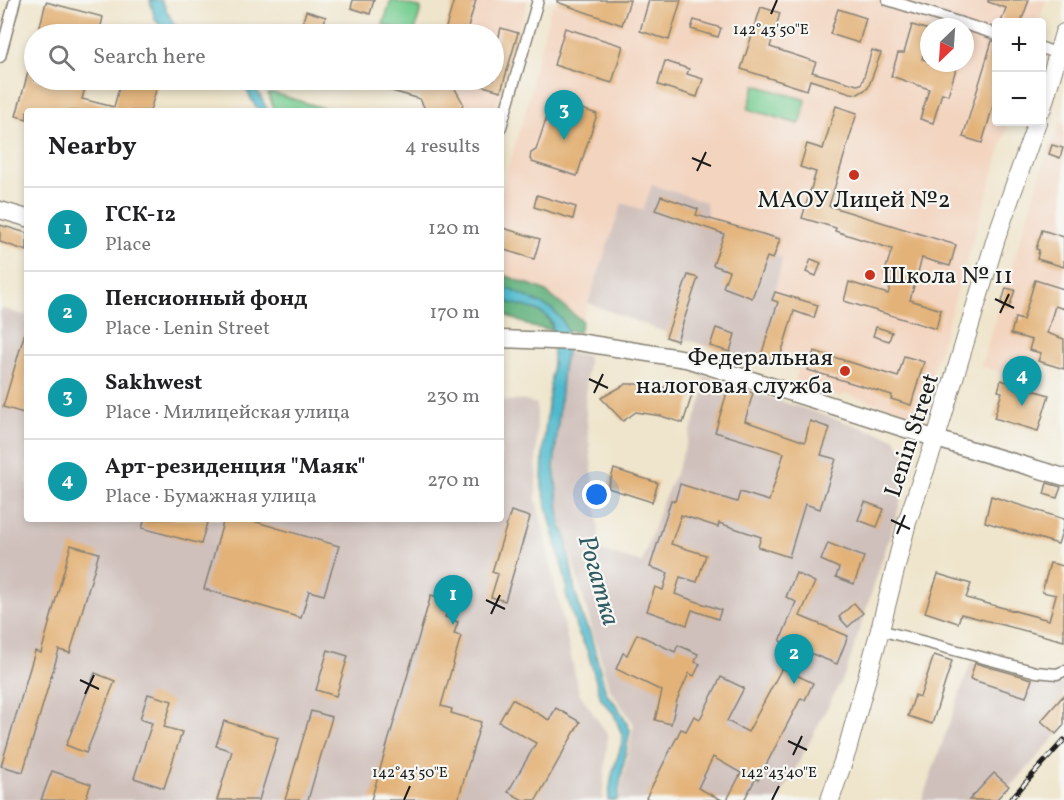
<!DOCTYPE html>
<meta charset="utf-8">
<style>
:root{--surface:#fff;--page:#f2f2f2;--text:#202124;--muted:#757577;--line:#e0e0e0;--accent:#c8321e}
body{margin:0;font-family:Vollkorn,serif;background:var(--page);color:var(--text)}
.controls{position:absolute;right:18px;top:18px;display:grid;overflow:hidden;border-radius:6px;box-shadow:0 3px 9px #0003}
.controls button{width:54px;height:54px;display:grid;place-items:center;padding:0;border:0;border-bottom:2px solid var(--line);background:var(--surface);color:var(--text);font:30px sans-serif}
.compass{position:absolute;left:920px;top:18px;width:54px;height:54px;border-radius:50%;background:var(--surface);box-shadow:0 3px 9px #0003;rotate:205deg}
.you{position:absolute;left:597px;top:495px;width:21px;height:21px;margin:-15px;border:4px solid #fff;border-radius:50%;background:#1a73e8;box-shadow:0 0 0 9px #1a73e833}
.badge{display:grid;place-items:center;width:39px;height:39px;border-radius:50%;background:var(--accent);color:#fff;font-size:20px;font-weight:700}
.pin{position:absolute;translate:-50% -50px;filter:drop-shadow(0 2px 3px #0008)}
.pin::after{content:'';position:absolute;top:32px;width:21px;height:18px;background:inherit;clip-path:polygon(0 0,100% 0,50% 100%)}
.list{margin:0;padding:0;list-style:none}
h2{display:flex;justify-content:space-between;align-items:center;height:78px;margin:0;padding:0 24px;font-size:26px}
h2 small{font-size:20px;font-weight:400;color:var(--muted)}
.list li{display:grid;grid-template-columns:39px 1fr auto;gap:18px;align-items:center;box-sizing:border-box;height:84px;padding:0 24px;border-top:2px solid var(--line)}
.list b{display:block;font-size:22px;white-space:nowrap}
.list p{margin:0;font-size:20px;white-space:nowrap;color:var(--muted)}
.list em{font-size:20px;font-style:normal;color:var(--muted)}
.icon{flex:none;width:33px;height:33px;fill:none;stroke:currentColor;stroke-width:2;stroke-linecap:round;stroke-linejoin:round}
.map{position:relative;flex:none;width:1064px;height:800px;overflow:hidden}
.search{position:absolute;background:var(--surface);box-shadow:0 3px 9px #0003;left:24px;top:24px;width:480px;height:66px;display:flex;align-items:center;gap:15px;box-sizing:border-box;padding:0 21px;border-radius:33px;color:var(--muted);font-size:22px}
.panel{position:absolute;background:var(--surface);box-shadow:0 3px 9px #0003;left:24px;top:108px;width:480px;height:414px;border-radius:6px}
.map>svg:first-child{display:block}
</style>
<div class="map">
<svg width="1064" height="800" viewBox="0 0 1064 800">
<rect width="100%" height="100%" fill="#f6f6f2"/>
<filter id="ink" filterUnits="userSpaceOnUse"><feTurbulence type="fractalNoise" baseFrequency=".0167" numOctaves="2"/><feDisplacementMap in="SourceGraphic" scale="12" xChannelSelector="R" yChannelSelector="G"/><feConvolveMatrix kernelMatrix="1 2 1 2 8 2 1 2 1" color-interpolation-filters="sRGB"/></filter>
<filter id="wash" filterUnits="userSpaceOnUse"><feTurbulence type="fractalNoise" baseFrequency=".008" numOctaves="4" result="noise"/><feDisplacementMap in="SourceGraphic" scale="24" xChannelSelector="R" yChannelSelector="G"/><feGaussianBlur stdDeviation="1.35" result="paint"/><feColorMatrix in="noise" values="0 0 0 0 0 0 0 0 0 0 0 0 0 0 0 0 0 1.4 0 .05"/><feComposite in="paint" operator="in"/></filter>
<g filter="url(#wash)">
<rect width="100%" height="100%" fill="#efe5cc"/>
<g fill="#f3d4bf" fill-rule="evenodd">
<polygon points="476,0 528,0 496,109 477,103 474,111 421,111 430,80 450,86 452,80 494,80 494,34 466,34"/>
<path d="M571,0H1046L1039,22H996V122H1009L919,417L846,394L840,397L797,384L795,381L798,370L778,364L795,308L772,300L782,258L707,219L652,185L643,210L622,203L582,321L542,289L501,274V191L533,85L531,82L551,7L559,3L569,6ZM929,27H965V63H929Z"/>
<polygon points="1059,122 1064,124 1064,369 1038,361 1025,360 1012,376 981,366 1050,143 1053,144"/>
</g>
<g fill="#cfc0bb">
<polygon points="652,185 706,202 707,219 780,237 775,255 783,258 772,300 795,307 778,364 760,359 754,360 687,340 682,343 677,341 666,337 667,333 588,303 622,203 643,210"/>
<polygon points="0,308 27,316 27,519 501,519 501,382 503,401 522,400 537,404 536,499 579,693 608,735 602,800 0,800"/>
<polygon points="564,351 588,356 585,404 601,551 642,563 661,506 675,475 703,397 706,381 700,375 894,438 913,464 846,672 779,800 619,800 634,724 609,688 553,492"/>
<polygon points="971,662 1064,685 1064,727 999,800 922,800"/>
</g>
<g fill="#76cd91" stroke="#497456" stroke-width="1.5">
<polygon points="391,0 421,8 414,34 383,25"/>
<polygon points="755,85 806,100 801,121 799,124 748,109"/>
<polygon points="273,93 333,111 275,111 268,94"/>
</g>
<g fill="#60b07b" stroke="#3e664c" stroke-width="1.5">
<polygon points="501,274 542,289 582,321 579,332 567,331 562,320 512,290 501,288"/>
<path d="M501,300C518,305 552,307 552,330L532,327L501,313Z"/>
</g>
<g fill="#50bacd" stroke="#366b74" stroke-width="1.5">
<polygon points="150,0 161,0 175,26 191,34 166,34 155,19"/>
<polygon points="241,80 252,80 268,111 258,111"/>
<polygon points="501,288 512,290 552,309 562,320 567,331 567,350 563,368 554,467 561,527 565,533 575,591 583,619 590,633 606,693 618,707 630,730 617,800 608,800 612,775 622,743 622,735 614,714 601,699 588,652 577,630 566,593 567,586 542,487 543,450 553,361 552,323 548,317 537,310 501,300"/>
</g>
<g id="blocks">
<g fill="#e3b278">
<polygon points="353,0 374,0 370,14 351,8"/>
<polygon points="454,0 476,0 466,34 444,34"/>
<polygon points="557,0 630,0 622,25 557,2"/>
<polygon points="649,0 681,0 669,40 640,31"/>
<polygon points="988,0 1029,0 1021,22 1001,22 1006,8 988,2"/>
<polygon points="46,2 103,17 99,34 38,34"/>
<polygon points="761,7 780,13 770,47 816,62 812,72 857,85 861,84 863,80 872,50 881,53 868,88 858,94 851,93 810,80 807,90 741,69"/>
<polygon points="838,9 866,18 859,43 830,34"/>
<polygon points="306,11 326,17 320,34 299,34"/>
<polygon points="694,20 721,28 718,37 691,29"/>
<polygon points="912,25 929,30 922,59 929,61 929,63 937,63 956,69 948,95 942,93 933,123 920,119 929,89 891,76 898,53 904,53"/>
<polygon points="501,28 518,33 501,91 468,82 468,80 494,80 494,55"/>
<polygon points="565,28 623,46 612,83 554,65"/>
<polygon points="992,41 996,41 996,96 982,143 963,137"/>
<polygon points="32,58 34,58 34,80 87,80 82,99 114,107 121,80 145,80 158,83 150,111 27,111 27,119 16,116"/>
<polygon points="665,61 689,69 687,74 703,79 697,97 658,85"/>
<polygon points="361,80 450,80 463,103 462,107 455,111 426,111 420,99 360,82"/>
<polygon points="552,99 597,114 577,176 532,162 530,159 531,153 536,150 549,110 547,102"/>
<polygon points="836,106 857,113 829,206 956,245 950,266 922,258 910,300 941,310 936,329 844,301 849,282 888,294 894,274 885,271 892,249 835,231 836,228 802,218 816,172 800,167 807,144 823,149"/>
<polygon points="1052,145 1063,148 1060,158 1049,154"/>
<polygon points="537,195 576,207 573,219 534,207"/>
<polygon points="661,196 698,209 696,215 780,239 773,259 767,257 752,298 723,287 729,271 713,265 724,234 655,210"/>
<polygon points="0,225 27,233 27,251 0,242"/>
<polygon points="503,228 540,239 534,259 501,249"/>
<polygon points="1042,230 1064,237 1064,267 1037,259 1039,250 1036,249"/>
<polygon points="811,259 821,263 816,276 806,272"/>
<polygon points="688,275 698,278 677,341 666,337"/>
<polygon points="1035,280 1064,289 1064,309 1055,306 1047,333 1064,339 1064,369 1038,361 1041,353 1029,350 1032,340 1011,334 1015,318 1023,320"/>
<polygon points="1006,288 1015,290 1009,308 1001,305"/>
<polygon points="775,292 818,305 814,318 794,311 778,364 760,359 778,302 772,300"/>
<polygon points="876,327 892,332 889,341 873,336"/>
<polygon points="716,328 735,334 730,352 710,346"/>
<polygon points="25,332 27,332 27,414 3,407"/>
<polygon points="814,351 898,377 904,356 924,362 911,405 891,399 892,395 808,370"/>
<polygon points="1001,380 1049,395 1038,431 994,418 1002,392 998,391"/>
<polygon points="626,384 651,384 692,395 683,423 661,416 636,412 623,421 601,398"/>
<polygon points="729,386 753,393 745,421 805,442 810,421 830,428 821,455 836,459 820,509 805,504 789,557 758,547 761,537 719,523 718,527 681,515 671,544 706,555 697,582 680,577 675,594 721,610 718,619 692,610 687,625 647,611 655,587 663,590 668,573 650,567 671,500 675,501 680,484 737,502 740,492 769,501 784,453 715,432"/>
<polygon points="614,469 658,483 652,502 608,488"/>
<polygon points="1047,483 1061,487 1057,498 1044,494"/>
<polygon points="991,496 1064,519 1064,525 1058,544 985,522"/>
<polygon points="865,502 884,509 877,527 858,520"/>
<polygon points="511,511 530,517 505,601 491,597 498,574 492,572"/>
<polygon points="145,519 208,519 201,544 142,528"/>
<polygon points="224,519 246,519 339,546 324,595 309,591 301,618 204,589"/>
<polygon points="828,543 864,557 854,584 836,577 839,568 821,560"/>
<polygon points="71,545 99,553 70,653 59,650 23,772 1,766 35,651 41,653"/>
<polygon points="1050,563 1064,566 1064,641 961,614 958,623 925,612 938,574 971,584 966,598 1049,620 1056,595 1042,592"/>
<polygon points="796,573 815,582 800,616 848,636 837,664 780,641 796,602 786,597"/>
<polygon points="431,595 450,601 445,617 458,622 454,634 461,636 441,706 452,709 451,713 481,722 458,800 371,800"/>
<polygon points="854,603 863,613 848,627 839,617"/>
<polygon points="637,634 675,652 678,645 698,654 695,662 700,664 694,676 689,673 677,700 671,724 655,720 662,691 616,669 623,653 627,655"/>
<polygon points="328,650 348,656 336,696 316,690"/>
<polygon points="934,655 952,661 932,724 908,716 915,695 920,697"/>
<polygon points="975,663 1032,679 1026,697 970,679"/>
<polygon points="782,668 813,683 805,700 801,698 758,780 756,778 744,800 727,800 741,773 713,757 698,788 722,800 650,800 646,798 681,729 686,731 694,716 700,719 721,677 744,688 727,721 748,732"/>
<polygon points="95,673 115,681 86,753 66,745"/>
<polygon points="148,694 172,701 164,727 182,732 164,788 134,778 152,723 140,719"/>
<polygon points="1064,695 1064,725 1056,734 1041,721"/>
<polygon points="512,699 549,720 556,708 580,722 536,800 523,800 508,792 536,743 499,722"/>
<polygon points="311,711 332,717 308,800 285,800"/>
<polygon points="224,721 278,738 259,800 217,800 232,751 216,746"/>
<polygon points="52,771 91,784 85,800 41,800"/>
<polygon points="994,773 1009,786 996,800 969,800"/>
</g>
</g>
</g>
<g filter="url(#ink)">
<use href="#blocks" fill-opacity="0" stroke="#868074" stroke-width="1.5"/>
<g fill="none" stroke-linecap="round" stroke-linejoin="round">
<g stroke="#868074" stroke-width="13">
<g id="street">
<polyline points="888,0 996,34"/>
<polyline points="1042,48 1058,54"/>
<polyline points="0,57 15,0"/>
<polyline points="501,127 538,0"/>
<polyline points="880,630 1036,672 1057,674 1064,671"/>
</g>
</g>
<g stroke="#868074" stroke-width="19">
<g id="secondary">
<polyline points="0,210 27,218"/>
<polyline points="501,339 578,342 686,359 959,446 1064,477"/>
</g>
</g>
<g stroke="#868074" stroke-width="20">
<g id="primary">
<polyline points="1042,108 1064,33"/>
<polyline points="830,800 847,750 880,630 907,522 936,438 996,238 1037,122"/>
</g>
</g>
<use href="#street" stroke="#fff" stroke-width="10"/>
<use href="#secondary" stroke="#fff" stroke-width="16"/>
<use href="#primary" stroke="#fff" stroke-width="18"/>
<g stroke="#1c1c1c" stroke-width="5">
<polyline id="rail" points="1010,800 1064,740"/>
</g>
<use href="#rail" stroke="#f6f6f2" stroke-width="3" stroke-dasharray="9" stroke-linecap="butt"/>
</g>
</g>
<path fill="none" stroke="#1c1c1c" stroke-width="2" d="M771,14L777,0M692,158L711,166M697,171L706,152M995,299L1014,308M1000,313L1009,294M589,379L608,388M594,393L603,374M891,520L910,529M897,534L905,515M486,600L505,609M491,614L500,595M80,680L99,689M85,694L94,675M788,741L807,750M793,755L802,736M404,800L410,786M772,800L779,786"/>
<g fill="#c8321e" stroke="#f6f6f2" stroke-width="2">
<circle cx="854" cy="175" r="6"/>
<circle cx="870" cy="275" r="6"/>
<circle cx="845" cy="371" r="6"/>
</g>
<g text-anchor="middle" stroke-width="4.5" stroke-linejoin="round" paint-order="stroke">
<g font-size="24" fill="#1c1c1c" stroke="#f6f6f2">
<text x="854" y="207">МАОУ Лицей №2</text>
<text x="882" y="283" text-anchor="start">Школа № 11</text>
<text x="833" y="365" text-anchor="end">Федеральная<tspan x="833" dy="28">налоговая служба</tspan></text>
</g>
<g font-size="24" fill="#1c1c1c" stroke="#f6f6f2">
<text transform="translate(911 435) rotate(-72)" y="8">Lenin Street</text>
</g>
<g font-size="26" font-style="italic" fill="#315b63" stroke="#f6f6f2">
<text transform="translate(600 580) rotate(74)" y="9">Рогатка</text>
</g>
</g>
<g font-size="15" text-anchor="middle" fill="#1c1c1c" stroke="#f6f6f2" stroke-width="4.5" stroke-linejoin="round" paint-order="stroke">
<text x="771" y="34">142°43'50"E</text>
<text x="410" y="777">142°43'50"E</text>
<text x="779" y="777">142°43'40"E</text>
</g>
</svg>
<div class="controls">
<button>+</button>
<button>−</button>
</div>
<svg class="compass" viewBox="-18 -18 36 36"><path d="M0-13l5 13h-10z" fill="#e53935"/><path d="M0 13l5-13h-10z" fill="#757577"/></svg>
<div class="you"></div>
<div class="pin badge" style="left:453px;top:625px;background:#0f9aa8">1</div>
<div class="pin badge" style="left:794px;top:684px;background:#0f9aa8">2</div>
<div class="pin badge" style="left:564px;top:140px;background:#0f9aa8">3</div>
<div class="pin badge" style="left:1022px;top:406px;background:#0f9aa8">4</div>
<div class="search"><svg class="icon" aria-label="search" viewBox="0 0 24 24"><circle cx="10" cy="10" r="6"/><path d="M15 15l6 6"/></svg>Search here</div>
<section class="panel">
<h2>Nearby<small>4 results</small></h2>
<ul class="list">
<li><span class="badge" style="background:#0f9aa8">1</span><div><b>ГСК-12</b><p>Place</p></div><em>120 m</em></li>
<li><span class="badge" style="background:#0f9aa8">2</span><div><b>Пенсионный фонд</b><p>Place · Lenin Street</p></div><em>170 m</em></li>
<li><span class="badge" style="background:#0f9aa8">3</span><div><b>Sakhwest</b><p>Place · Милицейская улица</p></div><em>230 m</em></li>
<li><span class="badge" style="background:#0f9aa8">4</span><div><b>Арт-резиденция &quot;Маяк&quot;</b><p>Place · Бумажная улица</p></div><em>270 m</em></li>
</ul>
</section>
</div>
